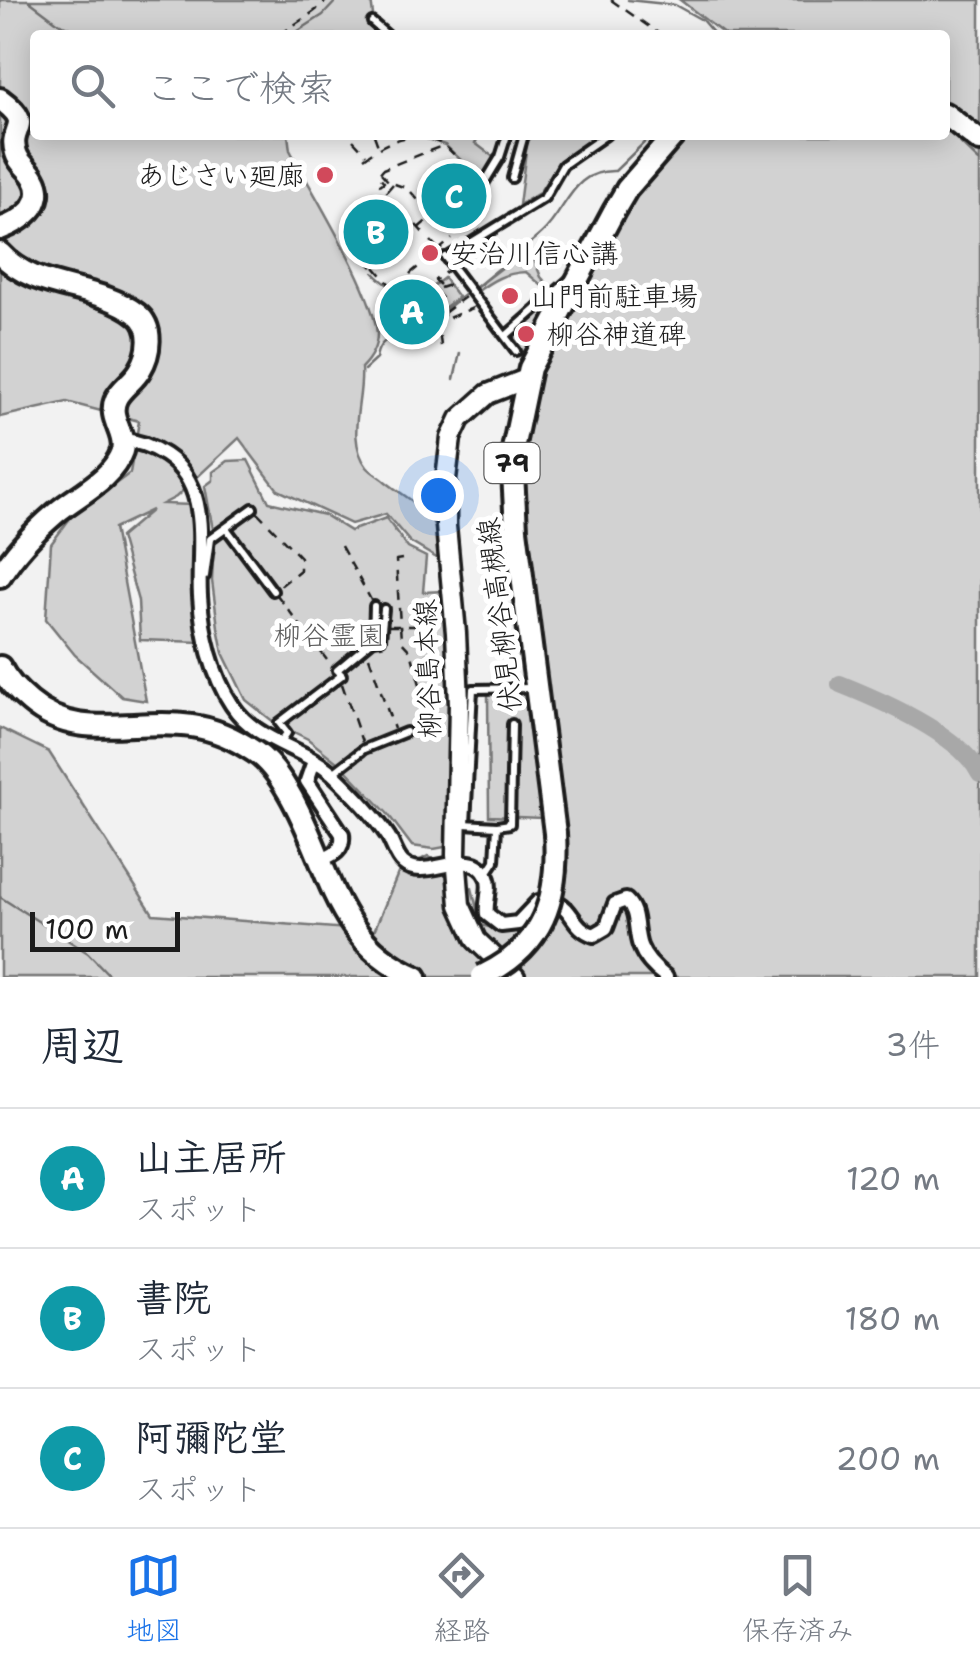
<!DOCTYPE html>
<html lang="ja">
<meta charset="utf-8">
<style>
:root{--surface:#fff;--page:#f6f6f7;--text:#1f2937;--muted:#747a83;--line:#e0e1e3;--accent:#1a73e8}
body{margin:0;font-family:"Shantell Sans","Klee One",sans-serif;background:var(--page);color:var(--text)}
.scale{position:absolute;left:30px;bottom:25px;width:150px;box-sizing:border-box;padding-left:10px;border:5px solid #1c1c1c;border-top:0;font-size:28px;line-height:35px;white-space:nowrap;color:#1c1c1c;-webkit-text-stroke:8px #fff;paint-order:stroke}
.you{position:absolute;left:438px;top:495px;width:35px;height:35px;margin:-25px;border:8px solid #fff;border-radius:50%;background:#1a73e8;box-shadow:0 0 0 15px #1a73e833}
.badge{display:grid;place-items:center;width:65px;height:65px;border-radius:50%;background:var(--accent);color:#fff;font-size:32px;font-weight:700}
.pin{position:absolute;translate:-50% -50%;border:5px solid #fff;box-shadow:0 2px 10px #0006}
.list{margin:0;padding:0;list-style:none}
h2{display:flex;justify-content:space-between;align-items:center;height:130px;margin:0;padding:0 40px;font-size:42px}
h2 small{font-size:32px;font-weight:400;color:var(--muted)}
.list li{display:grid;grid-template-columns:65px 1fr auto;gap:30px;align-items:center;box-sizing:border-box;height:140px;padding:0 40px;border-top:2px solid var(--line)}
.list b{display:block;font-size:38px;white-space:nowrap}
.list p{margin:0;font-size:32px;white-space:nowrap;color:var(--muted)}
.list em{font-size:32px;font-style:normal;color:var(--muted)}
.icon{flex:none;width:55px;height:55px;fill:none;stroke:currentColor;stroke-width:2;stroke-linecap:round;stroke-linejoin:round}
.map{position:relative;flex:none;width:980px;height:977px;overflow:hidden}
.search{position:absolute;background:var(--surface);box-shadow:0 5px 25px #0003;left:30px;right:30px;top:30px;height:110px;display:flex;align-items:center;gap:25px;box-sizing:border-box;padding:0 35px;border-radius:10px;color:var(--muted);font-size:38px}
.sheet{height:550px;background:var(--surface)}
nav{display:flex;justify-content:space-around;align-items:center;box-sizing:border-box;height:140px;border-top:2px solid var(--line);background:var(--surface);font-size:28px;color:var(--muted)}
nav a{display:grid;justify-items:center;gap:5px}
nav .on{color:var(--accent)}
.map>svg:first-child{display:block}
</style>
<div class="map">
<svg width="980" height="977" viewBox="0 0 980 977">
<rect width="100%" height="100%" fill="#f2f2f2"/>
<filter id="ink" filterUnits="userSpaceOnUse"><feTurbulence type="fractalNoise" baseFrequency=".01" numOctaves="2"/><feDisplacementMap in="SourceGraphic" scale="20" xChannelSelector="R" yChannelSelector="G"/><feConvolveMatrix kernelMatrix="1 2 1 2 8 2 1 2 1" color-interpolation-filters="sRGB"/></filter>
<g filter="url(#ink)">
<g fill="#d2d2d2" stroke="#777" stroke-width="2.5">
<path d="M0,0H371L373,15L366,21L381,35H35V135H288L290,150C312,192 374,291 377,334C377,347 370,359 361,368C364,400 345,438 367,467C372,473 381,477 386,482C421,509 440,512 440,560L410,542L386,514L351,524L278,490L239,438L176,497L163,504L193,505L201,642L140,640L138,601L120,537L152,510L114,528L146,701L122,697L75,655L46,619L51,544L71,517L130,473L139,421L67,402L0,417Z"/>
<polygon points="680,0 980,0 980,977 0,977 0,728 49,752 153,914 374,931 399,871 428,856 472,888 481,925 508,932 553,928 568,871 528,540 523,457 537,376 625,203 682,135 945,135 945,35 725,35"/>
<polygon points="415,135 480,135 475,143 496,159 485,179 480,178 445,145"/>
<polygon points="528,135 601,135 560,161 539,193 519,205"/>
<path d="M529,247L541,277L551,288L548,291L526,272C504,273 493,280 475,293L473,290Z"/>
<polygon points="444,278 458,297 443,309 432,308 420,296"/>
<polygon points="550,311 523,353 511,341 534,314"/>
<polygon points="248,460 269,502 324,515 350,531 386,518 408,548 426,557 423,592 442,591 449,667 450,846 434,849 412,846 387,813 342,766 308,739 275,723 246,700 223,653 218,627 212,581 214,535 205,486 213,480 213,472 228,461"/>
<polygon points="526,693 545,810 542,818 489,816 488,694"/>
</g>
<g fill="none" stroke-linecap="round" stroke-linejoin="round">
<g stroke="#707070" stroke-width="2.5">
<polyline points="28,0 60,24 88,35"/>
<polyline points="628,0 675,5 702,20 715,35"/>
<polyline points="292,35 323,15 337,0"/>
<polyline points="945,128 980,162"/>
<path d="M374,273C391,291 417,300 439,315L465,294"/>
<path d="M475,288C497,269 521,252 542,233C568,209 571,170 615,171L652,135"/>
<path d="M364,370L376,359C379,331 406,336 428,337"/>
<polyline points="454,379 460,353"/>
<polyline points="0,897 88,953 111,977"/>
</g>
<path stroke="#a8a8a8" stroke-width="18" d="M840,684C880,700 961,735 980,774"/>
<g stroke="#1c1c1c" stroke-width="14">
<g id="service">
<polyline points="372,22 387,35"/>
<polyline points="512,178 524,135"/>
<polyline points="483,185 500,157 507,135"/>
<polyline points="445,257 516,351"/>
<polyline points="446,258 544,198 563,165 606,135"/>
<polyline points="507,335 569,280"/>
<polyline points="226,528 273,591"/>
<polyline points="205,576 210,539 253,508"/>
<polyline points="373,640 381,639 384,609"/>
<polyline points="280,743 287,733 279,723 342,675 337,670 373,640 374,606"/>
<polyline points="333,773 364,749 406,732"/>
<polyline points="464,824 497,826"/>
<polyline points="466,824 473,689 532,688"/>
<polyline points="487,873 495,861 497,826 510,824 512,724"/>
</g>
</g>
<g stroke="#1c1c1c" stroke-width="20">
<g id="minor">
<path d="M122,440C137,441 153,447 165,455C213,487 197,548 200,596C202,633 212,675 232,705C256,742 301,746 332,773C351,791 374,815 388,836C393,844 396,857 403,863C425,883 473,843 487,877C492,887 485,902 487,914L501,925L518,923L538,902C575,896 566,926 594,935L606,928L615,904L626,900C639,912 634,929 640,946C645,959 655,969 666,977"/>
<path d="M314,761L307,781L342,834C344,851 333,855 319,861"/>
</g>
</g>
<g stroke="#1c1c1c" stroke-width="25">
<polyline id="secondary" points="515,977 476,940 460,905 456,855 459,703 456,633 446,526 446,479 451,438 460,419 488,394 526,379"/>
</g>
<g stroke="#1c1c1c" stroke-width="28">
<g id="primary">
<path d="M0,99C37,126 7,126 16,153C19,164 29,168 34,178C49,204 20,222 0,229"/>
<polyline points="945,114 980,141"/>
<path d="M0,253C37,294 95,282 137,314C154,327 150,354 140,370C134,381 121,388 116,399C107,418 127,434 122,451C112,480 77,495 56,513C35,531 14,553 0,576"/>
<path d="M0,667C7,681 18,692 30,702C78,743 135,717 192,726C215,729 236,739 255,752C269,761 281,779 289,793C330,863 332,941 416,977"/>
<polyline points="555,833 516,529 512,454 530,368 614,211 627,189 674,135"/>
</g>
</g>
<g stroke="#1c1c1c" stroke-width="2.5" stroke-dasharray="10 8" stroke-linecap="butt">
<polyline points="611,0 661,35"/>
<path d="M280,35C296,22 313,15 327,0"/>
<polyline points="374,135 378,146"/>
<polyline points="353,140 366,154"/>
<path d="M364,158C388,140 419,126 447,148C458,157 465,170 476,178"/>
<polyline points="381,173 389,182 409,189"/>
<polyline points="427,178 432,184 421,190 425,194 427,189"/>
<polyline points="393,184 387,191 380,185 384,182 378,175 383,169 442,146"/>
<polyline points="411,192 432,216"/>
<polyline points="422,204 431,196 428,194"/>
<polyline points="466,204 479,191"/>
<polyline points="443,208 454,219"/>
<polyline points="416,225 425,235"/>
<polyline points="393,233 401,241"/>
<polyline points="431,241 440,251"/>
<polyline points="391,252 447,203"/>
<polyline points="383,260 388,255"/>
<polyline points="367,261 373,267"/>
<polyline points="375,267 391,286 397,288"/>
<polyline points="440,285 435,280 447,271"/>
<polyline points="414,298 399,289 411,273 452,239"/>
<polyline points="444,313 465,297"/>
<polyline points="444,316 443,299 434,290 449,285"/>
<polyline points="441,346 438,322 473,308"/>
<polyline points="257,512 300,557 300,570 279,587"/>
<polyline points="341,546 371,600"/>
<polyline points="402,559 396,560 401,641 411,652 422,692"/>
<polyline points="277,595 330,664"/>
<polyline points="421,600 421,635 436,685"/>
<polyline points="389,626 439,626"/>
<polyline points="369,657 394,729"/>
<polyline points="342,684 362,742"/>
</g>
<use href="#service" stroke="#fff" stroke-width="6"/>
<use href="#minor" stroke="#fff" stroke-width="12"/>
<use href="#secondary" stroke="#fff" stroke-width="18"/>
<use href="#primary" stroke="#fff" stroke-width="20"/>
<g stroke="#1c1c1c" stroke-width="28" stroke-linecap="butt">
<path id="primary-bridge" d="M482,976C544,947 559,899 555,833"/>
</g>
<use href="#primary-bridge" stroke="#fff" stroke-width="20"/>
</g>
</g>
<g fill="#d1495b" stroke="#fff" stroke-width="4">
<circle cx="325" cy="175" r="10"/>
<circle cx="430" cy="253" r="10"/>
<circle cx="510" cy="296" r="10"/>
<circle cx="526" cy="334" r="10"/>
</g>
<g text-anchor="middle" stroke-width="10" stroke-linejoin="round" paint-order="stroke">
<rect fill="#fff" stroke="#606060" stroke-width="2.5" x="484.5" y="443" width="55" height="40" rx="8"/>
<g font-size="25" font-weight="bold" fill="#1c1c1c">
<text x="512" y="472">79</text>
</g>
<g font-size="28" fill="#1c1c1c" stroke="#fff" text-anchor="start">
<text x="305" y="185" text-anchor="end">あじさい廻廊</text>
<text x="450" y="263">安治川信心講</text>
<text x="530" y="306">山門前駐車場</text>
<text x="546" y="344">柳谷神道碑</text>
</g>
<g font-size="28" fill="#1c1c1c" stroke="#fff">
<text transform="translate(499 615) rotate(-97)" y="10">伏見柳谷高槻線</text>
<text transform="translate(427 669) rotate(-92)" y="10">柳谷島本線</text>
</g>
<g font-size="28" fill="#5c5c5c" stroke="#fff">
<text x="329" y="645">柳谷霊園</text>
</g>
</g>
</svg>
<div class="scale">100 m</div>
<div class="you"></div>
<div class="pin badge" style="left:412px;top:312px;background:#0f9aa8">A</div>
<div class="pin badge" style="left:376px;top:232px;background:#0f9aa8">B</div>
<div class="pin badge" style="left:454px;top:196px;background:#0f9aa8">C</div>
<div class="search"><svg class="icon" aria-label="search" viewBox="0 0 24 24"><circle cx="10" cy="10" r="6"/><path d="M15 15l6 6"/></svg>ここで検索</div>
</div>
<section class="sheet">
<h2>周辺<small>3件</small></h2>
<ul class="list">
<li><span class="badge" style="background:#0f9aa8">A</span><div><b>山主居所</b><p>スポット</p></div><em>120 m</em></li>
<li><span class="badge" style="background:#0f9aa8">B</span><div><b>書院</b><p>スポット</p></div><em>180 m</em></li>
<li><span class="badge" style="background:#0f9aa8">C</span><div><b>阿彌陀堂</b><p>スポット</p></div><em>200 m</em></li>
</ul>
</section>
<nav>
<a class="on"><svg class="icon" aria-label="map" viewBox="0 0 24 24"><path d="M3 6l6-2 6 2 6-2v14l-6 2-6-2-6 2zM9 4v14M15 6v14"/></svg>地図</a>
<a><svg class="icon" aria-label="directions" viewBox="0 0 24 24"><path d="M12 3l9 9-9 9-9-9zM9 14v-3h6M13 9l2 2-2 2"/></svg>経路</a>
<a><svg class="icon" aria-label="saved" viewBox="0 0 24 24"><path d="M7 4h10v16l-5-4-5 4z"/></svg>保存済み</a>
</nav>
